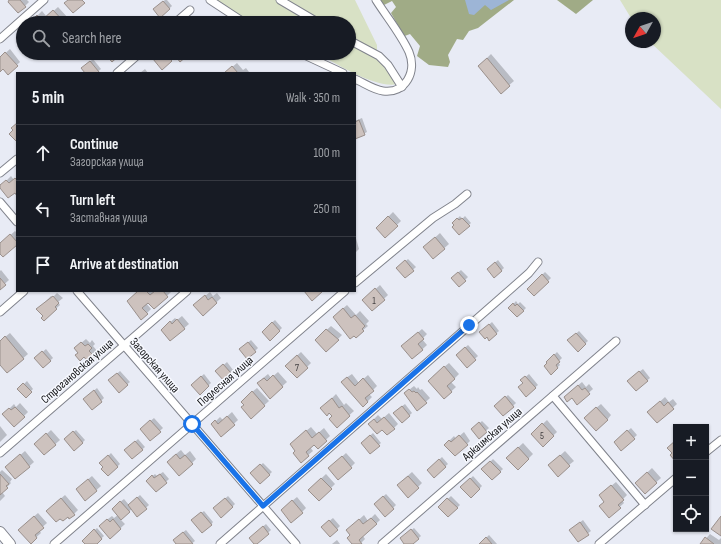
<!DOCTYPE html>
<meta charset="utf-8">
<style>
:root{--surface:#171b24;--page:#242831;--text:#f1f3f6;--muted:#9ea1a6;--line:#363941}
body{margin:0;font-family:"Sofia Sans Condensed",sans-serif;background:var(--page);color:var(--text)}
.controls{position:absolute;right:12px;bottom:12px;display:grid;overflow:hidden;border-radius:0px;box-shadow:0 1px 3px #0004}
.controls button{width:36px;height:36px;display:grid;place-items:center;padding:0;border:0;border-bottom:1px solid var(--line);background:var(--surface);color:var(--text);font:20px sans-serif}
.compass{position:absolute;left:625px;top:12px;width:36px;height:36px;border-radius:50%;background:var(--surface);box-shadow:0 1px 3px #0004;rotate:230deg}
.stop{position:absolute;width:12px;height:12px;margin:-9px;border:3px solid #1a73e8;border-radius:50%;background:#fff}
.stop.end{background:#1a73e8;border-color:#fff;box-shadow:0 1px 4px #0008}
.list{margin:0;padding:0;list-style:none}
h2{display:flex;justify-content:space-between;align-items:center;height:52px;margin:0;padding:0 16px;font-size:17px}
h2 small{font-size:13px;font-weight:400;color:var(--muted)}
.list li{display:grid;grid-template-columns:26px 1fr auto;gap:12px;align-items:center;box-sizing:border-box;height:56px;padding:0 16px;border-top:1px solid var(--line)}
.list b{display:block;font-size:15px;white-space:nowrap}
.list p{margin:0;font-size:13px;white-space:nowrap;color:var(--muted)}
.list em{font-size:13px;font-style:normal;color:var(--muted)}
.icon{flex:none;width:22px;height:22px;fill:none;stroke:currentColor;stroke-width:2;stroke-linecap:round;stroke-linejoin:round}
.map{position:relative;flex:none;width:721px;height:544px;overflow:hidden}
.search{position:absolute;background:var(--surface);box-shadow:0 1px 3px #0004;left:16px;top:16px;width:340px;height:44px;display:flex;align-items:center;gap:10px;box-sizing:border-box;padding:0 14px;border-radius:22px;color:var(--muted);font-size:15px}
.panel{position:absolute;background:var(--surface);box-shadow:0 1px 3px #0004;left:16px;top:72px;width:340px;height:220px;border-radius:0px}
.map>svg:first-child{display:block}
</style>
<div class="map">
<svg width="721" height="544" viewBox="0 0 721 544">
<rect width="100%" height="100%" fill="#e8ebf5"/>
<g fill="#d8e1c5">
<path d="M214,0H355L377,45V58L386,67L398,84C375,89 337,64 317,53H349V23H251Z"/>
<polygon points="620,0 721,0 721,109 650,42 655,42 655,18 631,18"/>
</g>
<g fill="#a0ab86">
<polygon points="379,0 514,0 478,28 469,31 463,40 457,39 448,55 450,62 448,67 429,65 417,56 420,46 410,34 402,37 398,31 399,27 391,13 396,7 392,1 382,6"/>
<polygon points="557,0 593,0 576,14"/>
</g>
<polygon fill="#9db5d6" points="465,0 509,0 491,10 485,5 474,15 469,14"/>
<g fill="#0003">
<polygon points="11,0 27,0 29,2 25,6"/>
<polygon points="165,0 167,0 172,6 161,16 157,6"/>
<polygon points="58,7 69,19 65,23 34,23 32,21 42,11 47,17"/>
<polygon points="10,49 20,62 8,73 3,68 0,70 0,58"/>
<polygon points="161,53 169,53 174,58 171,61"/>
<polygon points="491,54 514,81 501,92 479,66"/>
<polygon points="93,59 101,69 96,73 86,73 85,66"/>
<polygon points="237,63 243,70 246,68 249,72 225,73"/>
<polygon points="145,69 148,73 140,73"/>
<polygon points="362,118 367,132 355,138 355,121"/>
<polygon points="11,176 14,180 17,177 17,194 15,191 0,187"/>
<polygon points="393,212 401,221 385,236 377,228"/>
<polygon points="460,216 462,219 465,216 471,223 459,234 453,223"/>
<polygon points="15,231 17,233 17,243 0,252 0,244"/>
<polygon points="440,233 449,244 434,257 429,243"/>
<polygon points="355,235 359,249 355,253"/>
<polygon points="408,259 416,267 405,277 398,268"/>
<polygon points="498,260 504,268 494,277 488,269"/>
<polygon points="1,270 9,280 0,288 0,271"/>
<polygon points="461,270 468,277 459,286 452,278"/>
<polygon points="545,272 551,278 534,295 528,289"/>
<polygon points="380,285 388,295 372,310 368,296"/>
<polygon points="138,291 171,291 171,292 154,308 148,301 146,303 151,309 141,319"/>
<polygon points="210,292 213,296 217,293 221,298 203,315 199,301"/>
<polygon points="57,293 63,298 58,302 60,305 44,320 44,315 38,309 51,296 53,297"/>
<polygon points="516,301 518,304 520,302 526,308 523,311 510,308"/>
<polygon points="347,305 356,315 360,311 369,321 366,324 368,326 356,336 339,312"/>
<polygon points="182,316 189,324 170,340 166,326 175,318 177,320"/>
<polygon points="275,320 282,328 270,339 265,329"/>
<polygon points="492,322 499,331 489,339 481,332"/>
<polygon points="331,326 342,335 338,339 320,336"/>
<polygon points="422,329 427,334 422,339 427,345 413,358 407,342"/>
<polygon points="579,331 588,341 578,350 569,340"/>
<polygon points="10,333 28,354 7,372 0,364 0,341"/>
<polygon points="86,339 90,343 92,340 95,344 93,346 98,352 89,361 75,348"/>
<polygon points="251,340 258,348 248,358 243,347"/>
<polygon points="468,345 478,356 467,366 457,355"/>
<polygon points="46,349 53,358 43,367 36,358"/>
<polygon points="301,352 311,363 297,377 291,361"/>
<polygon points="557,352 562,358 558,362 560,365 551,373 547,362"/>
<polygon points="227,362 233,370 230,373 232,375 226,381 217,371"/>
<polygon points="449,363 459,374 451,382 456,387 444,398 433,376"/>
<polygon points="643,369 650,378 636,390 631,378"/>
<polygon points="120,371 130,382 119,391 110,380"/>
<polygon points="278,372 287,382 270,397 262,379 268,374 271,378"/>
<polygon points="204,374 211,383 200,393 195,382"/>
<polygon points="352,374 359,383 368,375 377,386 369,394 372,397 363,406 346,378"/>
<polygon points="529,374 538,385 526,395 522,380"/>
<polygon points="27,381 33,389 26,396 19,389"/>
<polygon points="582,382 586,387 589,384 593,389 577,403 569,393"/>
<polygon points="414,386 417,389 418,387 420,390 422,389 430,398 417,410 405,393"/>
<polygon points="97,388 104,398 101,401 87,397"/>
<polygon points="257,388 269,401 251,417 245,405 246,397"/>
<polygon points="336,394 344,405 346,403 354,411 337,426 326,404"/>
<polygon points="508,395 516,403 503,415 496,406"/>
<polygon points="665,397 669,402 673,399 677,404 657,422 653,408"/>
<polygon points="20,403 28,412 24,416 4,414 14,404 16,407"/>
<polygon points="405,404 412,413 402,422 397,410"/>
<polygon points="601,404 611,415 607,420 590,413"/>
<polygon points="232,412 238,420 222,435 212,425 220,417 223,420"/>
<polygon points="389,413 398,424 394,428 382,428 378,432 374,419 378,415 382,419"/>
<polygon points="154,418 163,428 150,440 141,429"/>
<polygon points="547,420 557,432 543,445 532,434"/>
<polygon points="482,421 489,428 479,437 472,430"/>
<polygon points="0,426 7,435 0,442"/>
<polygon points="311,427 317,434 324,428 330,436 318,447 314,443 310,447 313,451 301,461 296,450 295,440"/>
<polygon points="631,428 637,435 622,449 615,442"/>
<polygon points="51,430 60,440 44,454 40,440"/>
<polygon points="76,430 85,440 82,443 68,436"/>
<polygon points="464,432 470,441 466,445 445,445 454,436 456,439"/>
<polygon points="373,433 381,443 370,452 362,443"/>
<polygon points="138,439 145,447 132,458 126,450"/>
<polygon points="523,443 533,454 518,469 507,458"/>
<polygon points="181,450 185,455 190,451 196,459 192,463 172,457"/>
<polygon points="25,451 34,462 16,478 11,463"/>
<polygon points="565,451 574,461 569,465 554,461"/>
<polygon points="111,453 120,464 108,475 101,463"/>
<polygon points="346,453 355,463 351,467 334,464"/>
<polygon points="442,457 448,464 434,476 428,470"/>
<polygon points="493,459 503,469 492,479 483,469"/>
<polygon points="263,463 272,472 260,483 252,473"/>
<polygon points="652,468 661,478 645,492 636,483"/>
<polygon points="2,470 12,479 10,482 11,483 2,492 5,496 0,501 0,472"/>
<polygon points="163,472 169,479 156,491 147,481 155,474 157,476"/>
<polygon points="412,472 422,483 418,487 402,481"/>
<polygon points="326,474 335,484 319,500 309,490"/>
<polygon points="92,476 101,486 85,500 81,485"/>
<polygon points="473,476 482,486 471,497 462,487"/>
<polygon points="616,482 627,495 622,500 624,503 609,517 605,491"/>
<polygon points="386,494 396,505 385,516 375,504"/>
<polygon points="65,495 78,510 74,514 51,507"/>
<polygon points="140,495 149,505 138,515 132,509 120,519 125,524 110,538 104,522 112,516 114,518 118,515 115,506 124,499 129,505"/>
<polygon points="228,496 235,504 222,516 217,506"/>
<polygon points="451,496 460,505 448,516 439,507"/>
<polygon points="297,497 306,508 302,512 286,506"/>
<polygon points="204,511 213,522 211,525 195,518"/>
<polygon points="38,513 47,523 39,530 41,533 31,542 24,525"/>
<polygon points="375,514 380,520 363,536 365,539 360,544 354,544 352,526 364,515 368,521"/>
<polygon points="333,518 340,526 330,536 322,527"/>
<polygon points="583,520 591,531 578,541 570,530"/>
<polygon points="266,524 271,530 256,544 253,535"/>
<polygon points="97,528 104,536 95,544 86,544 83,541"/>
<polygon points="414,528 421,536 412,544 406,544 404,536"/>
<polygon points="186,530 195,541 191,544 178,544 177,537"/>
<polygon points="710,534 719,540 721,538 721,544 701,544"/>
<polygon points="489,535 497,544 480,544"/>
<polygon points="337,540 340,544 332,544"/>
</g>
<g fill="#cdc2be" stroke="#9a908c">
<polygon points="9,0 20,0 26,7 18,13 8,2"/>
<polygon points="68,0 82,0 85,3 73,13 64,3"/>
<polygon points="163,1 170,9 160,18 153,9"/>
<polygon points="53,10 65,23 33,23 31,21 37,15 42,20"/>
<polygon points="23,36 23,48 17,41"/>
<polygon points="5,52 18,66 8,75 3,69 0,72 0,57"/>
<polygon points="104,53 122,53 112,62"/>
<polygon points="160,53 164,53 172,61 162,70 153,59"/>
<polygon points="173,53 184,53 187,56 180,62"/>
<polygon points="487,58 510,86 501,94 478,66"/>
<polygon points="90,61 99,72 98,73 85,73 81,68"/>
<polygon points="232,66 238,73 224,73"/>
<polygon points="359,120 365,135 355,139 355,122"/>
<polygon points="17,123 17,142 9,134 13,130 11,128"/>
<polygon points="15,178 17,180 17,196 15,193 8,198 0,188 0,185 6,180 9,183"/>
<polygon points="388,216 398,226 385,238 376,228"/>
<polygon points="457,218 459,220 462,218 470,226 459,235 452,227 454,225 452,223"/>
<polygon points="10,234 17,242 17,245 3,257 0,254 0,243"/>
<polygon points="435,237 445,249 433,259 423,247"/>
<polygon points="405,260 414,271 405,278 396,268"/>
<polygon points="495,262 502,271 494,278 487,269"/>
<polygon points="458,272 466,281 459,287 451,278"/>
<polygon points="542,274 549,282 534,296 527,289"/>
<polygon points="0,278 6,285 0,290"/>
<polygon points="375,288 385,300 372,311 362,300"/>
<polygon points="138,291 146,291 150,295 155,291 163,291 168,297 154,309 148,303 142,308 148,314 141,320 127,301"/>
<polygon points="304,291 323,291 312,301"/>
<polygon points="205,295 208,300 212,297 217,303 203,316 193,305"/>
<polygon points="53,296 59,303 55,307 57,309 44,321 41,318 43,316 36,309"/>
<polygon points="513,303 515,306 517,304 524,311 517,317 508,308"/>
<polygon points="343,308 351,318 355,315 365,326 362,329 364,331 356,338 354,336 350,339 333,317"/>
<polygon points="177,319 185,329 170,341 161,330 170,321 172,324"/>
<polygon points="272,322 280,331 270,341 262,332"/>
<polygon points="489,324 497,334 489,341 487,337 485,339 479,332"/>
<polygon points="326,329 339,340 326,352 315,340"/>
<polygon points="418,332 424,339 418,344 423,350 412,359 401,346"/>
<polygon points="576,333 586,344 578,352 567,340"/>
<polygon points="5,336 24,359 7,373 0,365 0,341"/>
<polygon points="81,342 85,346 88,344 92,348 89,351 95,357 89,363 84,357 80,361 75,355 78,353 74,348"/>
<polygon points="248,342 256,352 247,359 239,349"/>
<polygon points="465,347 476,360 467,368 456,355"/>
<polygon points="42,351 51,361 43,368 34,358"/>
<polygon points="554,354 560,362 556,365 558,368 551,375 544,366 547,363 546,362"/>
<polygon points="297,355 308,368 297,378 285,366"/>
<polygon points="223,364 231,373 228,376 230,378 225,382 215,371"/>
<polygon points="444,366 455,379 447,386 452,392 444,399 428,381"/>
<polygon points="639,371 648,381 636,391 627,381"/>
<polygon points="117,373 128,385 119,393 108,380"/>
<polygon points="273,375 283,387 270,399 257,383 264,378 267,381"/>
<polygon points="201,376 209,386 200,395 191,385"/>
<polygon points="525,376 536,388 526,397 518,387 523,383 520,380"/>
<polygon points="347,377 355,386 363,378 374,391 365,398 368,402 363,407 341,382"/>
<polygon points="23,383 32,392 26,398 17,389"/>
<polygon points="578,385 582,390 585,388 590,394 577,405 572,398 567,402 564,397"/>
<polygon points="409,389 412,392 414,391 416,393 417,392 427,403 417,411 404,393"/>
<polygon points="94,390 102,402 92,410 83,399"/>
<polygon points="252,391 265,406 251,419 241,407 244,405 241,402"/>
<polygon points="505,396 514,407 503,416 494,406"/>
<polygon points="332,398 339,408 342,406 350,416 337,428 329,419 332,416 329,413 327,416 320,408"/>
<polygon points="660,401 664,406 668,402 674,409 657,423 647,412"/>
<polygon points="402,406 410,416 402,423 393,413"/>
<polygon points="15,407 25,417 14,427 2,414 9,408 11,410"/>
<polygon points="596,407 608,420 596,431 584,418"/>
<polygon points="227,416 235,425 221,437 211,424 215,420 218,424"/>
<polygon points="384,417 395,429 387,435 382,430 377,434 368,424 374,419 377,423"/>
<polygon points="150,420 161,432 150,441 140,429"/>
<polygon points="479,422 487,432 479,439 471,429"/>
<polygon points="542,423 554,436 543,447 531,434"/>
<polygon points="306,430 312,438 319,432 327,441 318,449 314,445 306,452 309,456 301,463 293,453 295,451 290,444"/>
<polygon points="627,430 635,439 621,451 614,442"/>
<polygon points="73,431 83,443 74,451 64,439"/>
<polygon points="46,433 56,445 44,455 34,444"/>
<polygon points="370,435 380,446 370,454 361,443"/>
<polygon points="459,435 468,445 455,456 444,445 449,440 451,442"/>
<polygon points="676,440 676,462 670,455 672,453 667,448"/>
<polygon points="135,441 143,450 132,459 124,450"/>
<polygon points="518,447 529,459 518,470 506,458"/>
<polygon points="20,454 30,467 15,479 5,467"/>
<polygon points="176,454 180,459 185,455 193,464 179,476 167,462"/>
<polygon points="108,455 118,467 108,476 101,469 103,467 99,463"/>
<polygon points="560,455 570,466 558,477 548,465"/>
<polygon points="342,456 352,468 338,480 328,468"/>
<polygon points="439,459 446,467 434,478 427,470"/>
<polygon points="490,461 501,472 492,480 481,469"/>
<polygon points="260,464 270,475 260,484 250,473"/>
<polygon points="647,472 657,483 645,494 635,483"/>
<polygon points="0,474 9,484 6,486 8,488 0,495"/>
<polygon points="160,474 167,483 156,492 146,481 152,475 154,478"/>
<polygon points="408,476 419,488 408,498 397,485"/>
<polygon points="321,478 332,489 319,501 308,490"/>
<polygon points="470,478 480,489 471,498 460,487"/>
<polygon points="88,479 97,491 85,501 76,489"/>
<polygon points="611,485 624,500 618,505 621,508 609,518 599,506 604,502 599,495"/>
<polygon points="383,496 394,509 385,517 374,504"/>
<polygon points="137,497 147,509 137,517 128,505"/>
<polygon points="61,498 75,515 69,519 68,517 63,521 60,519 56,522 46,511"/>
<polygon points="225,498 233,507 221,518 213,508"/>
<polygon points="447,498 458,508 448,517 438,507"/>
<polygon points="292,500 303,513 291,523 281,510"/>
<polygon points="120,501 130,512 121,520 112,509"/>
<polygon points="201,512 212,525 202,533 191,520"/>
<polygon points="34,516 44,528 35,535 37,538 31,544 18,530"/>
<polygon points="721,516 721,536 711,529"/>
<polygon points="371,518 377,524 359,540 362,544 352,544 347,538 350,535 346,530 359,519 363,524"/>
<polygon points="107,519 110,522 113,519 121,529 110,539 99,526"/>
<polygon points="329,520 338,530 330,537 321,527"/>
<polygon points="580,522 589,535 578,542 569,530"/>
<polygon points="263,526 269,534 257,544 254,544 249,538"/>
<polygon points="94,529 102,539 97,544 85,544 82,541"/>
<polygon points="411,529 419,539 413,544 404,544 400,538"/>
<polygon points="183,532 193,544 176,544 173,540"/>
<polygon points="486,537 492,544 479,544"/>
<polygon points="705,537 714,544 700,544"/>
</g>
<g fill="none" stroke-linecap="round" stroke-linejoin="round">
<g stroke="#80838c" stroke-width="9">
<g id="street">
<polyline points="210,0 245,23"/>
<polyline points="280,0 319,23"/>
<polyline points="175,23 190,10"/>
<polyline points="0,39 44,0"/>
<polyline points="349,40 379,56 388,65 402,87"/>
<polyline points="300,53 343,73"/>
<polyline points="117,73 140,53"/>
<path d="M355,79C364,83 374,90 383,91C406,94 417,71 409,52C401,34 386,16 376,0"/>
<polyline points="0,173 17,159"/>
<polyline points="0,202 17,222"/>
<polyline points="355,283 433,218 455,204 467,194"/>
<polyline points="77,291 296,544"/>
<polyline points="0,312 24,291"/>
<polyline points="553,396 645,505"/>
<polyline points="706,452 721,440"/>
<polyline points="0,453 187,291"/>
<polyline points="54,544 345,291"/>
<polyline points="220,544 504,295 529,273 538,262"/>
<polyline points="382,544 616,341"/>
<polyline points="599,544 676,478"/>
</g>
</g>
<g stroke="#80838c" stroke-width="12">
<polyline id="secondary" points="0,532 10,544"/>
</g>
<use href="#street" stroke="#fff" stroke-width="7"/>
<use href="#secondary" stroke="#fff" stroke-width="10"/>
</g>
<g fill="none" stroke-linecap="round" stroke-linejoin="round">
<polyline stroke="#1a73e8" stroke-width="5" points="192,424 263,506 469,325"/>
</g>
<g text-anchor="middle" stroke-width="3" stroke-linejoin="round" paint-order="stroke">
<g font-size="10" fill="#413f40">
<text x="374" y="304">1</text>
<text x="297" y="371">7</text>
<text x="542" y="439">5</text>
</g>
<g font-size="12" fill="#121316" stroke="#f7f9ff">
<text transform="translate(155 365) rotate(49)" y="4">Загорская улица</text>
<text transform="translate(77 371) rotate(-41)" y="4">Строгановская улица</text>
<text transform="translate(225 381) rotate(-41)" y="4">Подлесная улица</text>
<text transform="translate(492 434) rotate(-41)" y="4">Аркаимская улица</text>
</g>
</g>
</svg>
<div class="controls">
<button>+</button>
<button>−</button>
<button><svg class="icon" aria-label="locate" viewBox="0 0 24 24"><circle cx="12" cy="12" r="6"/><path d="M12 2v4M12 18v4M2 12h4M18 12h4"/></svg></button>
</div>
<svg class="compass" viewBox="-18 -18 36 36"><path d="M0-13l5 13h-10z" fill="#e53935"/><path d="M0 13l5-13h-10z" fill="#9ea1a6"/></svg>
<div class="stop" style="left:192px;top:424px"></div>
<div class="stop end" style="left:469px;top:325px"></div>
<div class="search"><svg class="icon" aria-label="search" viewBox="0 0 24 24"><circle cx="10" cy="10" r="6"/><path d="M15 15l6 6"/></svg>Search here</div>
<section class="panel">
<h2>5 min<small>Walk · 350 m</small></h2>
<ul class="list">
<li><svg class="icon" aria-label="ahead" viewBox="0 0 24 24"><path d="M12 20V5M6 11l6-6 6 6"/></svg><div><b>Continue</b><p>Загорская улица</p></div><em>100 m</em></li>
<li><svg class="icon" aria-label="left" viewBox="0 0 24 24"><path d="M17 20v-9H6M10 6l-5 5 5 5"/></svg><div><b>Turn left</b><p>Заставная улица</p></div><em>250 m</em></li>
<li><svg class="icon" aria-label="arrive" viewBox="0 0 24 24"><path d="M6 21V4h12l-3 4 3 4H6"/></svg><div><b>Arrive at destination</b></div></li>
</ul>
</section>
</div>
